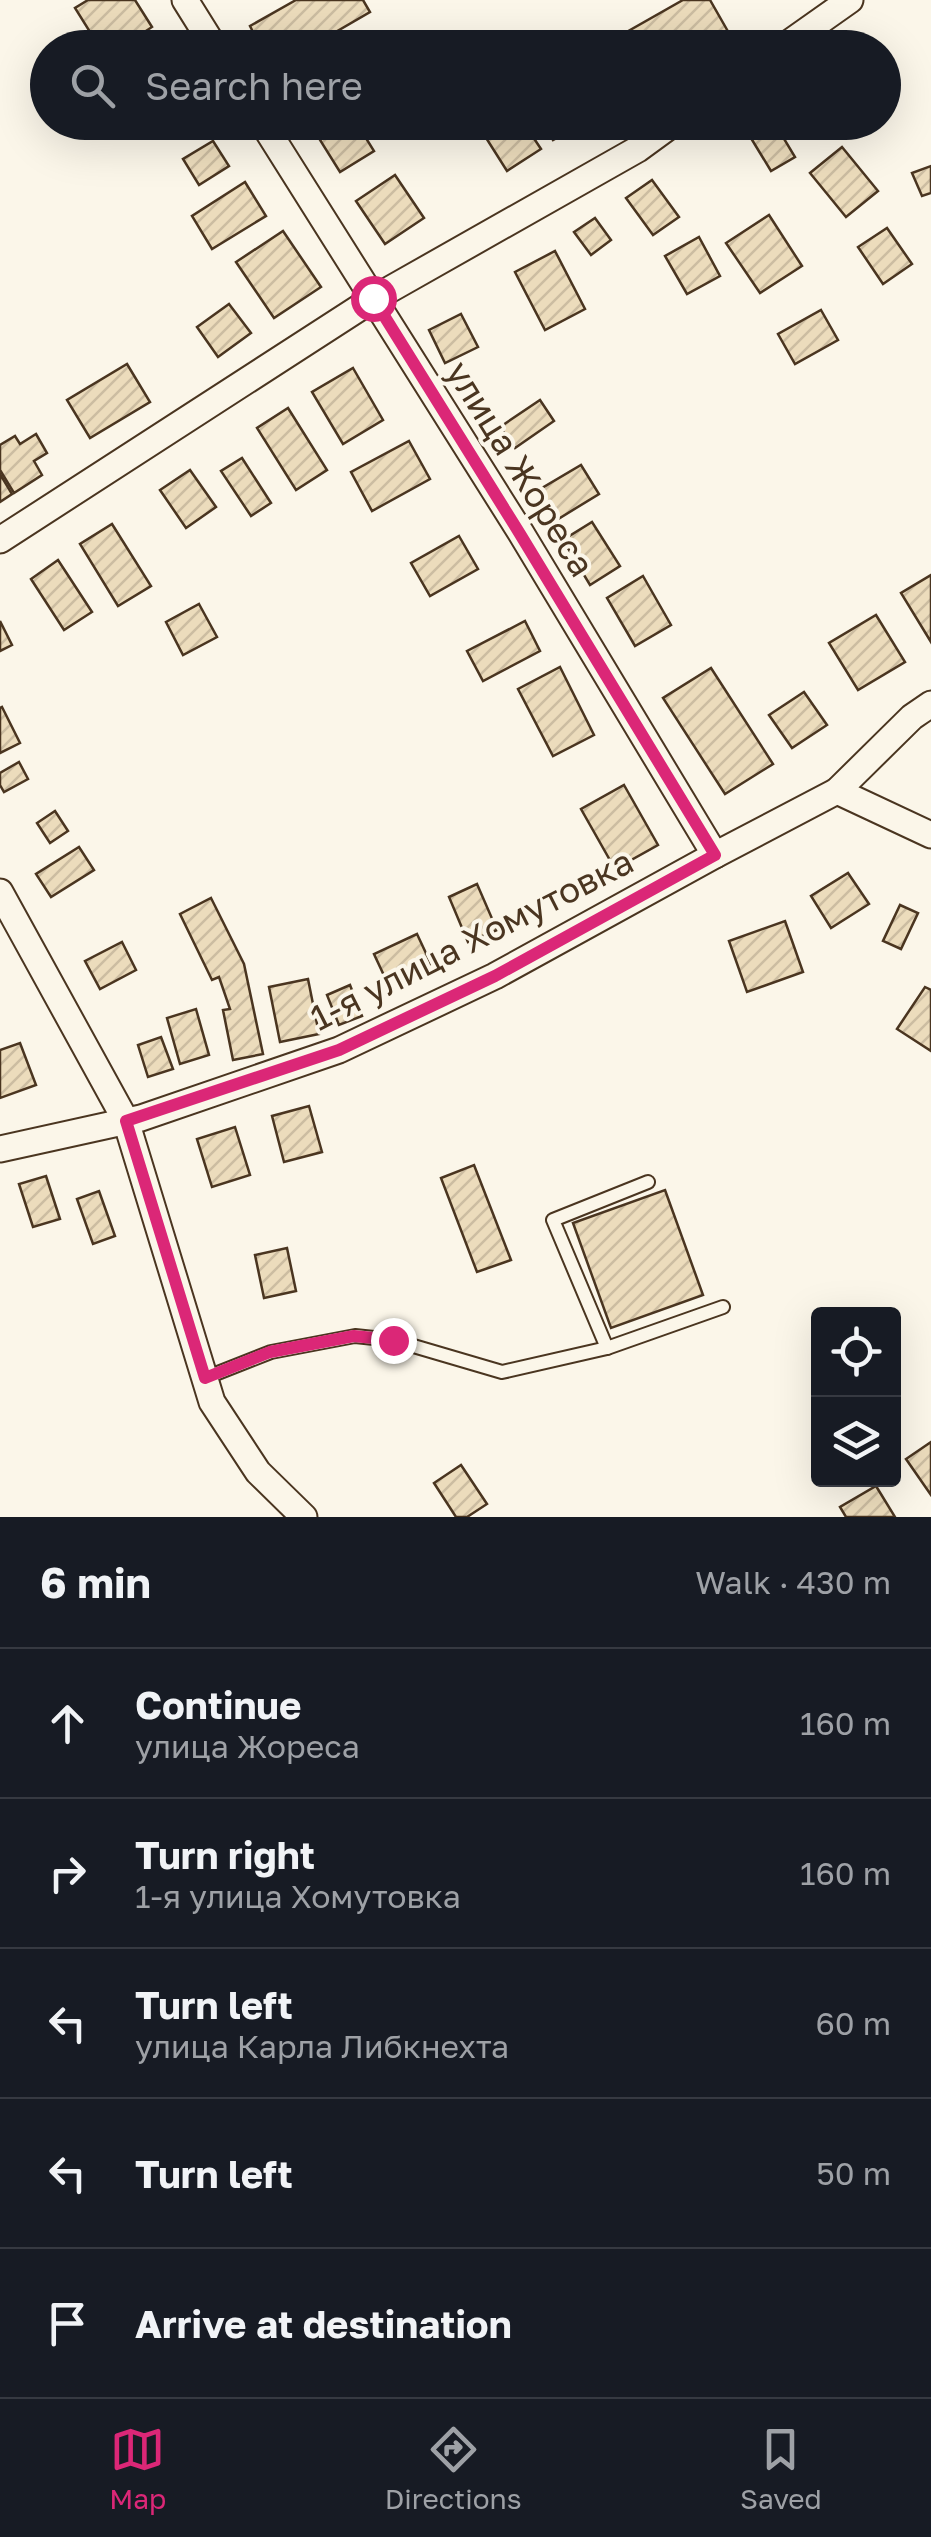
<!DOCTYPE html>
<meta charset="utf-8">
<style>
:root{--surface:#171b24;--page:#242831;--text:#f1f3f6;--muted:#9ea1a6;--line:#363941;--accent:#db2777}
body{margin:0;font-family:"Golos Text",sans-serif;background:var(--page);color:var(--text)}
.controls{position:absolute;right:30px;bottom:30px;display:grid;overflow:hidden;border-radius:10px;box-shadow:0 10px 40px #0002}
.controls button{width:90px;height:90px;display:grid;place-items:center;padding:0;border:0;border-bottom:2px solid var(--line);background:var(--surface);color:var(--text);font:50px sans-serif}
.stop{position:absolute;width:30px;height:30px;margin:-22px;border:8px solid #db2777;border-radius:50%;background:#fff}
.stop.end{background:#db2777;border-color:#fff;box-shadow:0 2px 10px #0008}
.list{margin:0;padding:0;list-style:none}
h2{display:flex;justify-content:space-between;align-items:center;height:130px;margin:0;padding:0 40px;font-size:42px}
h2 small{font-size:32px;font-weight:400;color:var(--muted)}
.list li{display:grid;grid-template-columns:65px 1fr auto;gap:30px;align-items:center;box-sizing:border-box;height:150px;padding:0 40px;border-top:2px solid var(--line)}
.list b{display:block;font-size:38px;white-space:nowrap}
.list p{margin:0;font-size:32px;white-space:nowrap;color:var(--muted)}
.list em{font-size:32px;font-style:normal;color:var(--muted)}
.icon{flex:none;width:55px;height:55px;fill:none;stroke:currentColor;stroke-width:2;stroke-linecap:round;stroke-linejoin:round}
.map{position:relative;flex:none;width:931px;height:1517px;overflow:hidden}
.search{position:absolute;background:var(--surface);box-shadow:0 10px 40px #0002;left:30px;right:30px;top:30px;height:110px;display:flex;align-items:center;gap:25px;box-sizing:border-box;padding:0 35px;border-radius:55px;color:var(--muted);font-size:38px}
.sheet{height:880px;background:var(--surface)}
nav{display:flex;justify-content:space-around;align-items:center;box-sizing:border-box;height:140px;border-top:2px solid var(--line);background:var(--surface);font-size:28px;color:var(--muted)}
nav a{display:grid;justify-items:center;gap:5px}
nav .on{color:var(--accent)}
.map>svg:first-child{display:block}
</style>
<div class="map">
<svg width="931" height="1517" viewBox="0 0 931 1517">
<defs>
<pattern id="building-hatch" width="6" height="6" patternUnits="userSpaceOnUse" patternTransform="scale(2.5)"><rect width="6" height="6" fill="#ecdcbc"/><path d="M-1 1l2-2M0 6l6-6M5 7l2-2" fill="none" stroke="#ccbda1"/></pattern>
</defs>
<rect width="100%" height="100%" fill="#fbf6e9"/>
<g fill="url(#building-hatch)" stroke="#4a3520" stroke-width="2.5">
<polygon points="88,0 135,0 152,27 120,48 100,48 75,8"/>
<polygon points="296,0 363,0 370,12 308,48 261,48 250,26"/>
<polygon points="683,0 710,0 730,35 707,48 603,48 602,46"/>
<polygon points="348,122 356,122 374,151 340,172 320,140"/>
<polygon points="476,122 523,122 541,149 507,171"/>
<polygon points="543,122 581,122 582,124 553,140"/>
<polygon points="747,122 774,122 795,157 771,171 743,125"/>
<polygon points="213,141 229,166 199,185 183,159"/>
<polygon points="842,147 878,191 846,217 810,173"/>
<polygon points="931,166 931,193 922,196 912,173"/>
<polygon points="395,175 424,218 385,244 356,201"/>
<polygon points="652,180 679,217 653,235 626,198"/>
<polygon points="245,182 266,216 212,249 192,216"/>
<polygon points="769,215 802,266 760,293 726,243"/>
<polygon points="595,218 611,240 591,255 574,232"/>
<polygon points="887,228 912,264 883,284 858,247"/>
<polygon points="283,231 321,287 274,318 236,262"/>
<polygon points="699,237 720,276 687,294 665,256"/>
<polygon points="555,251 585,309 545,330 515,272"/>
<polygon points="229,304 251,333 218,357 197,327"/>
<polygon points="821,310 838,340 795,364 778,334"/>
<polygon points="461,314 478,347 445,363 429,330"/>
<polygon points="127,364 150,402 90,438 67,400"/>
<polygon points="353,368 383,420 343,444 312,392"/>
<polygon points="540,400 554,421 515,448 500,427"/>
<polygon points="288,408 327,470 296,490 257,428"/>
<polygon points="36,434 47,453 34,461 42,475 14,493 0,470 0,445 15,436 20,444"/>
<polygon points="409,441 430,479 372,511 351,472"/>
<polygon points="242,458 271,503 251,516 221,471"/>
<polygon points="581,465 599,494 555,521 537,491"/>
<polygon points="190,470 216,507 186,528 160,490"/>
<polygon points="0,474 12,494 0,502"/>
<polygon points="592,522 620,566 590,585 563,540"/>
<polygon points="112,524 151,586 118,606 80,544"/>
<polygon points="459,536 478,569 430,596 411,563"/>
<polygon points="58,560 92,612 64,630 31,579"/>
<polygon points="931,575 931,642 901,593"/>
<polygon points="643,576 671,625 635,646 607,598"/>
<polygon points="199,604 217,637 183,655 166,622"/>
<polygon points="876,615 905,662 858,690 829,643"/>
<polygon points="0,621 12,645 0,651"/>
<polygon points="525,621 540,651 483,681 467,651"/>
<polygon points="560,667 594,735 553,756 518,689"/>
<polygon points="711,668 773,764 725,794 663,698"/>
<polygon points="804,692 827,725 792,748 769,715"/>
<polygon points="2,707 20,743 0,753 0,708"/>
<polygon points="19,762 28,779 4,792 0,785 0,773"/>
<polygon points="624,785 658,845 615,869 581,809"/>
<polygon points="55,811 68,831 50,843 37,823"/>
<polygon points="79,847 94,870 51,897 36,874"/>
<polygon points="848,873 869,904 831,928 811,896"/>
<polygon points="477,884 497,930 468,942 449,897"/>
<polygon points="211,898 244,964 263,1054 233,1060 223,1010 230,1009 219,977 212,980 180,914"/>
<polygon points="900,905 918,913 901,949 883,941"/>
<polygon points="785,921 803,972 747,992 729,941"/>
<polygon points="417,934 431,964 388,984 374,954"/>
<polygon points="122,942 136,970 100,989 85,961"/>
<polygon points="308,979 319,1034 280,1042 269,987"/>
<polygon points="350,985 362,1016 339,1025 327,995"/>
<polygon points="925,987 931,990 931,1051 897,1029"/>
<polygon points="196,1009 209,1055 180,1064 167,1018"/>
<polygon points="161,1037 173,1069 148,1077 138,1045"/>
<polygon points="20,1043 36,1085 0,1098 0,1050"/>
<polygon points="309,1106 322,1152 284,1162 272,1116"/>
<polygon points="235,1127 250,1175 212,1187 197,1139"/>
<polygon points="474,1165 511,1260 477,1272 441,1178"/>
<polygon points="46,1176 60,1219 33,1227 19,1184"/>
<polygon points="665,1190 703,1295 611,1328 573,1223"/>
<polygon points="99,1191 115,1236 93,1244 77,1199"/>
<polygon points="287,1248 296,1291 264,1298 255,1255"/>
<polygon points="931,1442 931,1495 906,1459"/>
<polygon points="461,1465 487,1504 467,1517 456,1517 434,1483"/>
<polygon points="876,1486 895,1517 846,1517 840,1507"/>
</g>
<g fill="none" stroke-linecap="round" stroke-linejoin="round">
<g stroke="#4a3520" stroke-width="16">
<g id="service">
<polyline points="648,1182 553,1220 607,1348 723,1307"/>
<polyline points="205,1378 271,1352 355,1336 393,1340 502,1372 607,1348"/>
</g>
</g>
<g stroke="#4a3520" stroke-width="29">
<g id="minor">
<polyline points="185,0 215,48"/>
<polyline points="782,48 850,0"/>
<polyline points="262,122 521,533 715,855"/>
<polyline points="0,540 373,299 638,149 675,122"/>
<polyline points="837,791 931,835"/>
<polyline points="0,892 126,1121 212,1402 258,1472 304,1517"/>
<polyline points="0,1149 141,1118 339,1050 495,976 715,855 837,791 912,717 931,704"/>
</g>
</g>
<use href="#service" stroke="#fbf6e9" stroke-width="12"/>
<use href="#minor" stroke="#fbf6e9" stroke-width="25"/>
</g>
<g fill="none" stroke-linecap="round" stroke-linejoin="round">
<polyline stroke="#db2777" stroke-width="12" points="373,298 520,534 715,855 495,976 339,1050 126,1121 205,1378 270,1352 354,1336 393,1340"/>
</g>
<g text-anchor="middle" stroke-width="8" stroke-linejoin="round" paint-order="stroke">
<g font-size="35" fill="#4a3520" stroke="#fbf6e9">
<text transform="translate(520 469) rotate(58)" y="12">улица Жореса</text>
<text transform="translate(472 940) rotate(-27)" y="12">1-я улица Хомутовка</text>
</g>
</g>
</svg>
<div class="controls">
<button><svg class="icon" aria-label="locate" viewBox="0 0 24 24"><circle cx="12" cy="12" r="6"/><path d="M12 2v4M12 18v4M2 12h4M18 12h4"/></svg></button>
<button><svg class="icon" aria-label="layers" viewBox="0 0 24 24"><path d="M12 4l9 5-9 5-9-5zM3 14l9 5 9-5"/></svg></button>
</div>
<div class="stop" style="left:373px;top:298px"></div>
<div class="stop end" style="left:393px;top:1340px"></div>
<div class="search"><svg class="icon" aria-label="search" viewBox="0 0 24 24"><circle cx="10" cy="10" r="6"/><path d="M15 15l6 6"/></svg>Search here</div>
</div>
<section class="sheet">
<h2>6 min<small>Walk · 430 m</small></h2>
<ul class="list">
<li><svg class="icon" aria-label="ahead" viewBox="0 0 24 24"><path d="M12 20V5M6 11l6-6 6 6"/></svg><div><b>Continue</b><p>улица Жореса</p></div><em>160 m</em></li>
<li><svg class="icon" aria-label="right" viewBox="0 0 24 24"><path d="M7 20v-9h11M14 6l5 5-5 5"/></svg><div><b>Turn right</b><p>1-я улица Хомутовка</p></div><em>160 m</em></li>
<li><svg class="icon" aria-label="left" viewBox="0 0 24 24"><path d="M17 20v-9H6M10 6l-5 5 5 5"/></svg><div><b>Turn left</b><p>улица Карла Либкнехта</p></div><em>60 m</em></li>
<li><svg class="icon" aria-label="left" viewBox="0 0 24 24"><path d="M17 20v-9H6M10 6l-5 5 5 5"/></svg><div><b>Turn left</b></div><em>50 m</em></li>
<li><svg class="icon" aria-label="arrive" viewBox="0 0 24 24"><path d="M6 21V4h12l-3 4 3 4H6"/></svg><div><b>Arrive at destination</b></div></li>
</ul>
</section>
<nav>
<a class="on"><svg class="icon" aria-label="map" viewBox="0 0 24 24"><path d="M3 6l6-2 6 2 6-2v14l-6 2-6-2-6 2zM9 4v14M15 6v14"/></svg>Map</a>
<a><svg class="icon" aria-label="directions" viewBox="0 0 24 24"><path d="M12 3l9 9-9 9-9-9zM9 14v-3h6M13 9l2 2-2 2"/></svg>Directions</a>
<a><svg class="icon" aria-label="saved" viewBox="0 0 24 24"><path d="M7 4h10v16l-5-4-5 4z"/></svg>Saved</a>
</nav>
